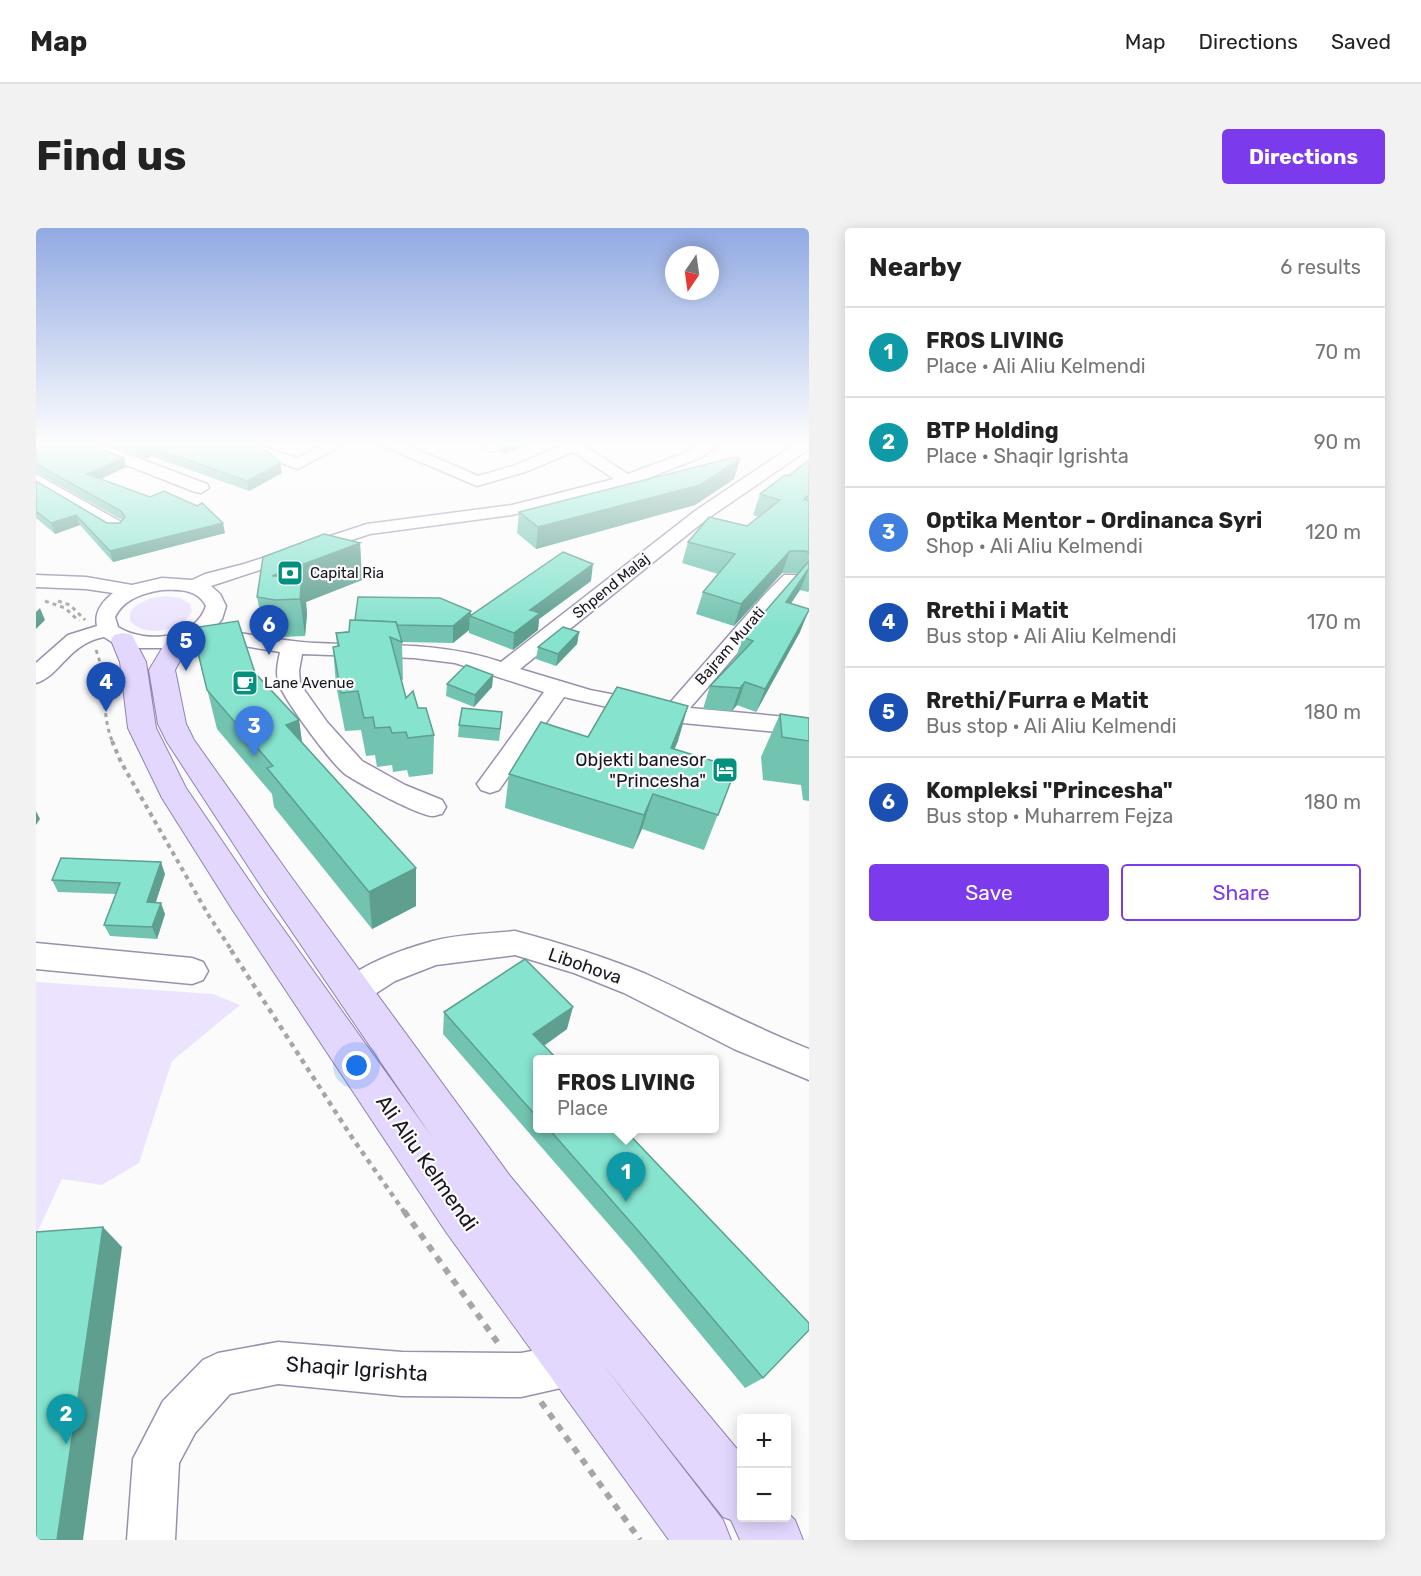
<!DOCTYPE html>
<meta charset="utf-8">
<style>
:root{--surface:#fff;--page:#f2f2f2;--text:#222;--muted:#767676;--line:#e0e0e0;--accent:#7c3aed}
body{margin:0;font-family:Rubik,sans-serif;background:var(--page);color:var(--text)}
.controls{position:absolute;right:18px;bottom:18px;display:grid;overflow:hidden;border-radius:6px;box-shadow:0 3px 15px #0003}
.controls button{width:54px;height:54px;display:grid;place-items:center;padding:0;border:0;border-bottom:2px solid var(--line);background:var(--surface);color:var(--text);font:30px sans-serif}
.compass{position:absolute;left:629px;top:18px;width:54px;height:54px;border-radius:50%;background:var(--surface);box-shadow:0 3px 15px #0003;rotate:193deg}
.you{position:absolute;left:321px;top:838px;width:21px;height:21px;margin:-15px;border:4px solid #fff;border-radius:50%;background:#1a73e8;box-shadow:0 0 0 9px #1a73e833}
.badge{display:grid;place-items:center;width:39px;height:39px;border-radius:50%;background:var(--accent);color:#fff;font-size:20px;font-weight:700}
.pin{position:absolute;translate:-50% -50px;filter:drop-shadow(0 2px 3px #0008)}
.pin::after{content:'';position:absolute;top:32px;width:21px;height:18px;background:inherit;clip-path:polygon(0 0,100% 0,50% 100%)}
.popup{position:absolute;left:497px;top:827px;width:186px;height:78px;box-sizing:border-box;display:grid;place-content:center;border-radius:6px;background:var(--surface);filter:drop-shadow(0 2px 4px #0005);font-size:20px;white-space:nowrap;color:var(--muted)}
.popup b{font-size:22px;color:var(--text)}
.popup::after{content:'';position:absolute;left:50%;top:100%;margin-left:-12px;border:12px solid transparent;border-top-color:var(--surface)}
.list{margin:0;padding:0;list-style:none}
h2{display:flex;justify-content:space-between;align-items:center;height:78px;margin:0;padding:0 24px;font-size:26px}
h2 small{font-size:20px;font-weight:400;color:var(--muted)}
.list li{display:grid;grid-template-columns:39px 1fr auto;gap:18px;align-items:center;box-sizing:border-box;height:90px;padding:0 24px;border-top:2px solid var(--line)}
.list b{display:block;font-size:22px;white-space:nowrap}
.list p{margin:0;font-size:20px;white-space:nowrap;color:var(--muted)}
.list em{font-size:20px;font-style:normal;color:var(--muted)}
.actions{display:flex;gap:12px;padding:18px 24px}
.actions a{flex:1;padding:14px 0;border:2px solid var(--accent);border-radius:6px;text-align:center;font-size:21px;color:var(--accent)}
.actions .main{background:var(--accent);color:#fff}
.map{position:relative;flex:none;width:773px;height:1312px;overflow:hidden;border-radius:6px}
header{display:flex;align-items:center;gap:36px;box-sizing:border-box;height:84px;padding:0 30px;background:var(--surface);border-bottom:2px solid var(--line)}
header strong{font-size:28px}
nav{display:flex;gap:33px;margin-inline-start:auto;font-size:21px}
.intro{display:flex;align-items:center;justify-content:space-between;box-sizing:border-box;height:144px;padding:0 36px}
h1{margin:0;font-size:42px}
.button{padding:15px 27px;border-radius:6px;background:var(--accent);color:#fff;font-size:21px;font-weight:700}
main{display:flex;gap:36px;padding:0 36px}
aside{flex:1;background:var(--surface);border-radius:6px;box-shadow:0 3px 15px #0003}
.map>svg:first-child{display:block}
</style>
<header>
<strong>Map</strong>
<nav><a>Map</a><a>Directions</a><a>Saved</a></nav>
</header>
<div class="intro"><h1>Find us</h1><a class="button">Directions</a></div>
<main>
<div class="map">
<svg width="773" height="1312" viewBox="0 0 773 1312">
<rect width="100%" height="100%" fill="#fbfbfb"/>
<g fill="#ece4ff">
<path d="M132,368L144,370L154,376L156,383C147,404 109,410 94,393V384C103,372 117,369 132,368Z"/>
<polygon points="0,754 177,766 204,777 136,833 103,935 66,957 26,951 0,1007"/>
</g>
<g fill="none" stroke-linecap="round" stroke-linejoin="round">
<g stroke="#9990ad" stroke-width="3">
<g id="minor">
<polygon points="39,215 62,215 171,256 173,260 165,265 159,264 42,218"/>
<polygon points="194,215 217,215 261,230 290,215 310,215 262,241 197,218"/>
<path d="M344,215H366L442,248L477,238L527,217L525,215H554L550,219L592,246L654,223L667,215H686L666,229L597,256L476,287L334,306L175,358L184,366L190,378L186,391L178,401C212,406 245,413 279,415C342,418 404,413 465,434L659,283L760,215H773V221L671,291L484,441L554,462L632,477L730,365L748,347H762L765,351L762,355L654,480L773,491V507L636,494L528,469L463,562L454,565L445,562L441,556L508,464L419,435L378,430L266,426L263,443L264,454L269,463L291,494L326,533L369,557L406,572L410,579L406,586C403,586 400,588 397,588C383,588 322,555 309,546C295,535 249,473 243,456C239,446 242,434 244,424L165,411L134,420H99L76,414L68,409C33,415 23,449 0,455V435L32,407L61,398C58,384 66,374 77,365L50,361L0,359V347L50,349L96,357L126,350L156,352L169,346L208,336L331,296L476,277L578,251L537,224L489,244L441,258L347,218ZM126,362C142,361 162,361 170,378C159,412 109,416 82,399L79,389C88,371 107,365 126,362Z"/>
<polygon points="476,215 473,218 456,224 448,219 452,215"/>
<polygon points="0,246 87,295 90,299 87,303 75,303 0,258"/>
<path d="M479,703C524,715 567,728 610,746C665,771 717,799 773,821V852L698,821L588,765L538,745L479,727L400,737L359,753L328,773L317,776L306,773L301,763C313,739 371,720 397,713C423,706 452,706 479,703Z"/>
<polygon points="0,715 156,730 167,734 172,743 167,752 156,756 0,741"/>
<polygon points="242,1114 366,1124 485,1125 538,1115 553,1121 559,1136 553,1151 538,1157 485,1169 366,1168 242,1156 194,1166 159,1205 143,1235 139,1312 91,1312 97,1231 127,1173 167,1132 182,1125"/>
</g>
</g>
<g stroke="#9082b0" stroke-width="2">
<polygon id="major" points="87,405 96,407 110,434 120,500 150,560 220,663 396,909 229,664 131,514 122,496 113,442 134,407 143,405 152,407 155,412 139,442 150,496 158,512 253,646 474,948 706,1227 706,1290 750,1290 750,1283 759,1292 767,1312 704,1312 695,1292 687,1289 565,1134 687,1292 695,1312 633,1312 410,1004 196,681 126,570 92,500 84,434 75,412 78,407"/>
</g>
<g stroke="#a6a5a9" stroke-width="3" stroke-dasharray="4 4" stroke-linecap="butt">
<polyline points="9,373 29,380 43,393"/>
<polyline points="22,373 34,377 49,392"/>
<path d="M60,422C72,452 64,485 77,515"/>
</g>
<polyline stroke="#a6a5a9" stroke-width="4" stroke-dasharray="4.5 4.5" stroke-linecap="butt" points="76,513 85,534 173,688 196,723"/>
<polyline stroke="#a6a5a9" stroke-width="4.5" stroke-dasharray="5 5" stroke-linecap="butt" points="195,722 317,911 369,985"/>
<g stroke="#a6a5a9" stroke-width="6" stroke-dasharray="7 7" stroke-linecap="butt">
<polyline points="368,983 462,1115"/>
<polyline points="505,1174 604,1312"/>
</g>
<use href="#minor" fill="#fff" fill-rule="evenodd"/>
<use href="#major" fill="#e3d7fe" fill-rule="evenodd"/>
</g>
<g fill="#73c3b1">
<polygon points="0,215 50,215 90,239 65,251 189,305 77,334 44,297 19,306 0,290 0,253 71,295 84,295 86,292 0,244"/>
<polygon points="69,215 208,215 244,235 246,245 213,263 115,228 110,231"/>
<polygon points="469,215 495,215 469,226 464,224 464,217"/>
<polygon points="704,231 698,251 659,277 500,321 481,305 483,284"/>
<polygon points="773,232 773,363 772,364 764,362 755,375 764,404 720,484 701,477 696,483 667,481 674,458 699,432 707,409 763,345 746,345 698,398 660,386 667,364 682,346 646,335 652,314 711,298 723,289 717,287 724,266 752,248"/>
<polygon points="324,315 326,352 270,374 271,386 269,408 245,409 228,406 221,369"/>
<polygon points="555,353 503,391 502,402 477,422 433,405 433,402 417,415 366,414 367,452 365,451 370,470 382,480 398,507 397,546 373,549 371,542 357,544 356,537 341,539 339,527 330,528 325,502 309,503 300,457 297,419 301,418 300,405 435,383 435,387"/>
<polygon points="156,400 219,445 263,492 266,514 380,640 380,678 336,701 238,579 236,566 181,501"/>
<polygon points="543,404 541,416 520,438 500,431 502,419"/>
<polygon points="457,447 456,459 438,479 410,468 411,456"/>
<polygon points="744,486 773,490 773,573 767,572 765,557 727,552 725,529"/>
<polygon points="465,496 463,513 422,509 423,497"/>
<polygon points="552,509 642,513 638,521 700,540 668,622 606,601 597,621 469,580 473,546"/>
<polygon points="129,646 120,674 129,686 121,711 74,708 68,697 80,666 22,664 16,652"/>
<polygon points="408,784 531,801 508,818 501,831 501,900 587,900 727,1150 709,1160 595,1022 407,806"/>
</g>
<g fill="#5e9f90">
<polygon points="479,215 495,215 469,226 469,219"/>
<polygon points="113,218 115,228 110,231 107,221"/>
<polygon points="88,230 90,239 54,256 51,246"/>
<polygon points="704,231 698,251 659,277 500,321 502,299"/>
<polygon points="244,235 246,245 213,263 211,253"/>
<polygon points="40,287 44,297 19,306 15,295"/>
<polygon points="187,295 189,305 77,334 74,323"/>
<polygon points="324,315 326,352 270,374 271,386 269,408 264,371 236,348"/>
<polygon points="754,323 746,345 698,398 705,376"/>
<polygon points="557,336 555,353 503,391 502,402 477,422 478,405 494,382"/>
<polygon points="773,340 764,362 741,396 750,374"/>
<polygon points="4,380 9,392 0,401 0,384"/>
<polygon points="773,382 764,404 720,484 729,461"/>
<polygon points="435,383 435,389 434,388 433,402 417,415 417,398"/>
<polygon points="543,404 541,416 520,438 522,426"/>
<polygon points="457,447 456,459 438,479 439,467"/>
<polygon points="709,454 701,477 696,483 704,460"/>
<polygon points="652,478 642,513 624,555 635,520"/>
<polygon points="263,492 268,530 250,497"/>
<polygon points="617,566 606,601 597,621 608,587"/>
<polygon points="0,583 4,591 0,597"/>
<polygon points="125,634 129,646 116,685 111,674"/>
<polygon points="380,640 380,678 336,701 333,664"/>
<polygon points="125,675 129,686 121,711 116,699"/>
<polygon points="537,779 531,801 493,828 497,806"/>
<polygon points="67,999 86,1019 47,1312 21,1312"/>
</g>
<g fill="#86e3ce" stroke="#5e9f90" stroke-width="1.5">
<polygon points="1,215 50,215 88,230 51,246 114,269 128,263 161,278 166,275 187,295 74,323 40,287 15,295 0,283 0,253 71,295 84,295 89,289 85,283 0,236 0,220 8,218"/>
<polygon points="92,215 208,215 233,224 244,235 211,253 113,218 107,221"/>
<polygon points="469,215 479,215 469,219 464,217"/>
<polygon points="699,229 704,231 664,257 502,299 483,284"/>
<polygon points="773,232 773,267 768,271 773,273 773,325 770,323 754,323 705,376 667,364 699,326 652,314 673,289 711,298 744,272 724,266 749,247 752,248"/>
<polygon points="288,306 324,315 236,348 266,348 264,371 239,372 221,369 227,329"/>
<polygon points="527,324 557,336 494,382 504,385 478,405 434,388"/>
<polygon points="773,333 773,340 750,374 773,381 773,382 729,461 709,454 704,460 674,458 717,413 707,409"/>
<polygon points="322,369 404,370 435,383 417,398 361,397 360,394 319,392"/>
<polygon points="314,392 360,394 366,414 354,409 370,470 377,463 382,480 390,480 398,507 372,510 370,504 356,505 354,499 339,500 337,489 328,490 322,463 305,465 297,419 303,418 300,405 313,404"/>
<polygon points="202,393 219,445 263,492 250,497 380,640 333,664 231,540 237,538 171,462 156,400"/>
<polygon points="527,399 543,404 522,426 502,419"/>
<polygon points="430,437 457,447 439,467 411,456"/>
<polygon points="581,459 652,478 635,520 700,540 682,587 617,566 608,587 473,546 505,494 552,509"/>
<polygon points="426,480 466,484 464,501 423,497"/>
<polygon points="744,486 773,490 773,513 746,509"/>
<polygon points="25,630 125,634 111,674 125,675 116,699 68,697 84,655 16,652"/>
<polygon points="489,731 537,779 497,806 521,831 501,831 501,889 408,784"/>
<polygon points="512,900 587,900 773,1095 773,1102 727,1150 605,1006"/>
<polygon points="67,999 21,1312 0,1312 0,1004"/>
</g>
<linearGradient id="sky" x2="0" y2="1"><stop stop-color="#91aae3"/><stop offset="0.54" stop-color="#fdfdfd"/><stop offset="1" stop-color="#fdfdfd" stop-opacity="0"/></linearGradient>
<rect width="773" height="399" fill="url(#sky)"/>
<defs>
<g id="bank-square" transform="scale(1.35)"><rect x="-9" y="-9" width="18" height="18" rx="4" fill="#01917c" stroke="#fbfbfb"/><path d="M-6-4H6V4H-6ZM0-2.3a2.3 2.3 0 1 0 0 4.6a2.3 2.3 0 1 0 0-4.6Z" fill="#fff"/></g>
<g id="cafe-square" transform="scale(1.35)"><rect x="-9" y="-9" width="18" height="18" rx="4" fill="#01917c" stroke="#fbfbfb"/><path d="M-5.5-4.5H6V0H3Q3 3.5 0 3.5H-2.5Q-5.5 3.5-5.5 0ZM3-3.2v2h1.7v-2ZM-6 4.5H4V6H-6Z" fill="#fff"/></g>
<g id="hotel-square" transform="scale(1.35)"><rect x="-9" y="-9" width="18" height="18" rx="4" fill="#01917c" stroke="#fbfbfb"/><path d="M-6-4.5h1.5V1H6V5H4.5V3h-9V5H-6ZM-4 0a1.8 1.8 0 1 1 3.6 0ZM.5 0V-2.5h3Q6-2.5 6 0Z" fill="#fff"/></g>
</defs>
<g fill-rule="evenodd">
<use href="#bank-square" x="254" y="345"/>
<use href="#cafe-square" x="209" y="455"/>
<use href="#hotel-square" x="689" y="542"/>
</g>
<g text-anchor="middle" stroke-width="4.5" stroke-linejoin="round" paint-order="stroke">
<g font-size="15" fill="#191620" stroke="#fbfbfb" text-anchor="start">
<text x="274" y="350">Capital Ria</text>
<text x="228" y="460">Lane Avenue</text>
</g>
<g font-size="15" fill="#191620" stroke="#fbfbfb">
<text transform="translate(575 358) rotate(-39)" y="5">Shpend Malaj</text>
<text transform="translate(694 418) rotate(-49)" y="5">Bajram Murati</text>
</g>
<g font-size="18" fill="#191620" stroke="#fbfbfb" text-anchor="end">
<text x="670" y="538">Objekti banesor<tspan x="670" dy="21">"Princesha"</tspan></text>
</g>
<g font-size="18" fill="#191620" stroke="#fbfbfb">
<text transform="translate(549 738) rotate(19)" y="6">Libohova</text>
</g>
<g font-size="21" fill="#191620" stroke="#fbfbfb">
<text transform="translate(391 935) rotate(55)" y="7">Ali Aliu Kelmendi</text>
<text transform="translate(321 1141) rotate(4)" y="7">Shaqir Igrishta</text>
</g>
</g>
</svg>
<div class="controls">
<button>+</button>
<button>−</button>
</div>
<svg class="compass" viewBox="-18 -18 36 36"><path d="M0-13l5 13h-10z" fill="#e53935"/><path d="M0 13l5-13h-10z" fill="#767676"/></svg>
<div class="you"></div>
<div class="pin badge" style="left:590px;top:974px;background:#0f9aa8">1</div>
<div class="popup"><b>FROS LIVING</b>Place</div>
<div class="pin badge" style="left:30px;top:1216px;background:#0f9aa8">2</div>
<div class="pin badge" style="left:218px;top:528px;background:#3f7fe0">3</div>
<div class="pin badge" style="left:70px;top:484px;background:#1a4fb4">4</div>
<div class="pin badge" style="left:150px;top:443px;background:#1a4fb4">5</div>
<div class="pin badge" style="left:233px;top:427px;background:#1a4fb4">6</div>
</div>
<aside>
<h2>Nearby<small>6 results</small></h2>
<ul class="list">
<li><span class="badge" style="background:#0f9aa8">1</span><div><b>FROS LIVING</b><p>Place · Ali Aliu Kelmendi</p></div><em>70 m</em></li>
<li><span class="badge" style="background:#0f9aa8">2</span><div><b>BTP Holding</b><p>Place · Shaqir Igrishta</p></div><em>90 m</em></li>
<li><span class="badge" style="background:#3f7fe0">3</span><div><b>Optika Mentor - Ordinanca Syri</b><p>Shop · Ali Aliu Kelmendi</p></div><em>120 m</em></li>
<li><span class="badge" style="background:#1a4fb4">4</span><div><b>Rrethi i Matit</b><p>Bus stop · Ali Aliu Kelmendi</p></div><em>170 m</em></li>
<li><span class="badge" style="background:#1a4fb4">5</span><div><b>Rrethi/Furra e Matit</b><p>Bus stop · Ali Aliu Kelmendi</p></div><em>180 m</em></li>
<li><span class="badge" style="background:#1a4fb4">6</span><div><b>Kompleksi &quot;Princesha&quot;</b><p>Bus stop · Muharrem Fejza</p></div><em>180 m</em></li>
</ul>
<div class="actions"><a class="main">Save</a><a>Share</a></div>
</aside>
</main>
